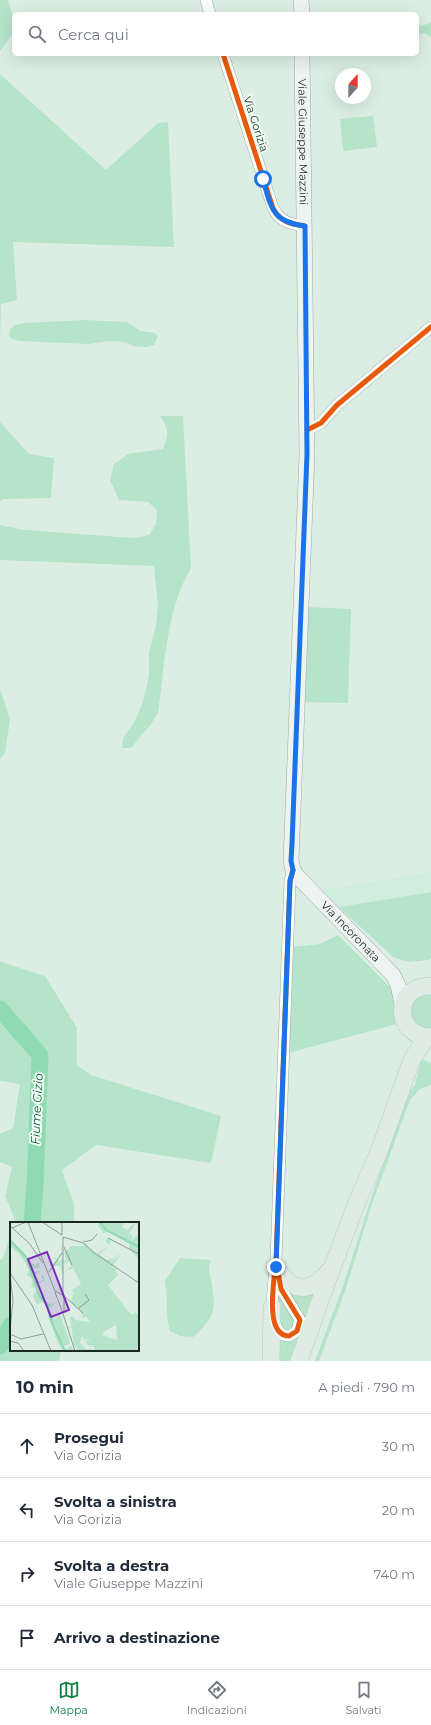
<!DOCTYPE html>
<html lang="it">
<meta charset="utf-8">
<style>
:root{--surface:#fff;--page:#f2f2f3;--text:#1f2937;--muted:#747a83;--line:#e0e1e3;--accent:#0b8043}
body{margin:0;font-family:Montserrat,sans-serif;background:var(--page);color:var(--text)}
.compass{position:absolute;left:335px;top:68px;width:36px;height:36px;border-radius:50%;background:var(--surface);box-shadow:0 4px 16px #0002;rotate:21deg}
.stop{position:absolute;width:12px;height:12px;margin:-9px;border:3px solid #1a73e8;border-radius:50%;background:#fff}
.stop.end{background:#1a73e8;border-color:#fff;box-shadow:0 1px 4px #0008}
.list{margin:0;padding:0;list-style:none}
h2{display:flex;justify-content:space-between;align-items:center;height:52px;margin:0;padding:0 16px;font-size:17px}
h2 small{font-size:13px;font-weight:400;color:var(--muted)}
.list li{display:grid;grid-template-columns:26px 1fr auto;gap:12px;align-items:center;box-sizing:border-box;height:64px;padding:0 16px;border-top:1px solid var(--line)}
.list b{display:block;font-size:15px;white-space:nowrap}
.list p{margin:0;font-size:13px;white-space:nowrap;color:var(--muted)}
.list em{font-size:13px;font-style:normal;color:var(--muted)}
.icon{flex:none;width:22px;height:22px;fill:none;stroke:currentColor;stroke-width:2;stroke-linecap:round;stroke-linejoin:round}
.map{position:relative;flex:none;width:431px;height:1361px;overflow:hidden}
.search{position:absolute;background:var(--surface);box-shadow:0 4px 16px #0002;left:12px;right:12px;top:12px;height:44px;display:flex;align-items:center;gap:10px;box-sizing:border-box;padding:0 14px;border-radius:6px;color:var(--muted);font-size:15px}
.sheet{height:308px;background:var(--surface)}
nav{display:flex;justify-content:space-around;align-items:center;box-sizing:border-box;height:56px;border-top:1px solid var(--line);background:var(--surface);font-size:11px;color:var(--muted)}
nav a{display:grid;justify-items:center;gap:2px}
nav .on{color:var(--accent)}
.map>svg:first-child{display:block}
</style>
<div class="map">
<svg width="431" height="1361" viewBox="0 0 431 1361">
<rect width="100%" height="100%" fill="#dceee3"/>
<polygon fill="#cfefdc" points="431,872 431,892 339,907 323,890"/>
<g fill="#b5e4ca">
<polygon points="0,0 8,0 14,21 14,32 0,51"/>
<path d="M431,22V37L424,33L417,36C417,22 422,28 431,22Z"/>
<polygon points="0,74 106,170 158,123 168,122 174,247 13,242 17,300 1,304 0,342"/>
<polygon points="373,116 377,147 343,151 340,119"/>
<polygon points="86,320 127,322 140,331 155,333 158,336 154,345 146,347 134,346 124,342 108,341 89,344 19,341 12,339 9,336 10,329 15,325 24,323"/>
<path d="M160,416H183L191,568C166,610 165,665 158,713L152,723L131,748H122L123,738L135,721L143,702L149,676V653L156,626L158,606L154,566L0,560V525L25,530L134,538L149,535L156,524L157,510L148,502L119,500L110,480L114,464L128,454L163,449C169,434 169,429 160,416Z"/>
<polygon points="0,422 29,454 54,458 51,498 3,499 0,501"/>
<polygon points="307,607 351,609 348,703 304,702"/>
<polygon points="0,689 10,719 5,753 0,759"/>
<polygon points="431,892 431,958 428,960 409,962 393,957 339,907"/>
<polygon points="338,935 390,987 393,993 397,1024 288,1053 292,947 320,944"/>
<polygon points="0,960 1,962 45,976 77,1028 77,1065 91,1075 221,1116 211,1163 96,1145 62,1170 74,1204 74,1223 14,1223 15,1220 5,1196 12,1167 0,1162 0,1134 13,1128 20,1084 0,1081"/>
<path d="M431,991V1032L412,1024C408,998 407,1000 431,991Z"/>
<polygon points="421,1059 431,1063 431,1085 420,1089 410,1100 373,1201 345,1291 319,1361 315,1361 343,1286 404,1096 415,1085"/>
<polygon points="11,1233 11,1350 61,1350 59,1361 0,1361 0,1260 3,1259"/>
<path d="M180,1258L211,1260C208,1267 209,1271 211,1279C216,1308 217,1316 193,1337L180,1336L170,1331C165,1314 168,1298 165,1281Z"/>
<polygon points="283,1287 317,1292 295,1361 276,1361 277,1341 281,1338 299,1334"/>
<polygon points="280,1296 297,1323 290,1331 281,1329 275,1302"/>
</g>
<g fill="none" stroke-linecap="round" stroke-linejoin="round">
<g stroke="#8fdab3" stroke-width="17">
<polyline points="0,1009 40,1055 35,1186 32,1223"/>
<polyline points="0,1346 11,1325"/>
</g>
<g stroke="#9caaa2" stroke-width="12">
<g id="minor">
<polyline points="206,0 210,14"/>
<path d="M223,54L273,208C280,222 290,224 305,226"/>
<polyline points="307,430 321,423 337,405 431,327"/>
<path d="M277,1271L281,1289L300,1320L297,1331L289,1336C263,1336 275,1276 276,1260L290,881L293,870"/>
</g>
</g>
<g stroke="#9caaa2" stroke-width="16">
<g id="secondary">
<polyline points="301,0 302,14"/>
<path id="s1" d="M302,54L307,454L291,861L293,870L298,877L393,975L398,985L403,1008"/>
</g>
</g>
<g stroke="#c1cac4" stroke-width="18">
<g id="primary">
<path d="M431,986C393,985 393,1037 431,1037"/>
<path d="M276,1267C294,1295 310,1293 330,1270"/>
<polyline points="271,1361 272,1307"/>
<polyline points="299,1361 325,1287 357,1202 380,1149 412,1059 424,1041 431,1037"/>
</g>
</g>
<use href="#minor" stroke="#fafcfb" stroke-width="11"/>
<use href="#secondary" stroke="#ecf3f0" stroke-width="15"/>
<use href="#primary" stroke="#dfebe5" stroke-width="17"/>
<g stroke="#f0fef5" stroke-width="8">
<g id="cycleway">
<path d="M223,54L273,208C280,222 290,224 305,226"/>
<polyline points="307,430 321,423 337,405 431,327"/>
<path d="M276,1260L281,1289L300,1320L297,1331L289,1336C263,1336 275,1276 276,1260L290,881L293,870"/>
</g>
</g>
<use href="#cycleway" stroke="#e8590c" stroke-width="5"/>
</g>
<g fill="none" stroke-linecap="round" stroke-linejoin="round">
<path stroke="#1a73e8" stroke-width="5" d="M263,179C271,208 272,222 305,226L307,454L292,844L291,861L293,870L290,881L276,1267"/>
</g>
<g text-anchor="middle" stroke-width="4" stroke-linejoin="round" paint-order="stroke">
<g font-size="11" fill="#1c2921" stroke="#f0fef5">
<text transform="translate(256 124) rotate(72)" y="4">Via Gorizia</text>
<text dy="4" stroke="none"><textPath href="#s1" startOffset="88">Viale Giuseppe Mazzini</textPath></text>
<text dy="4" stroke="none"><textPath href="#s1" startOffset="901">Via Incoronata</textPath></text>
</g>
<g font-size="12" font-style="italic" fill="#0f5c3c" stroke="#f0fef5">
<text transform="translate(37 1109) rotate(-87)" y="4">Fiume Gizio</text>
</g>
</g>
<g transform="translate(10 1222)">
<rect width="129" height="129" fill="#dceee3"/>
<path d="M86,0H114L112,5L117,8L126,0L119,12L123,13L121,19L126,14L129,15L128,36L119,27V22L100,10L93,11L88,3L90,0ZM0,13L1,19L14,30L19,40L26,43L28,40L30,45L23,47V50L31,49L24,54L28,56V59L34,58L31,55L33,52L37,66L34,59L26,63L34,78L39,82L46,81L40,86L44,97L50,92L58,114L60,122L54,124L55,127L61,124L64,129H53L48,121L38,94L37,83L31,80L27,83L23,73L26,70L25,66L21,65L23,57L17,53L19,48L12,35L0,24ZM97,16L101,18L99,23L89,33L97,38L102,36L99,40L109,31L101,41L112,31L103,43L98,40L107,47L105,49L108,53L98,63L118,89L123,93L125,90L129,93V129H85L83,123L79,124L75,120L81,117L75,118L72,114L70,121L77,128L81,126L82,129H66L68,127L64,124L56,99L54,75L61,79L64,70L61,69L71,62L63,46L55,50L61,44L60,39L54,42L53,54L50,44H42L45,39L47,41L44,35L51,40V37L53,38L51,26L52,22L53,38L56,39L54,28L55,30L61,24H74V20L87,32L99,23L95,19ZM56,76L70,88L73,96L77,95L80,100L65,98L63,94L60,96L64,123L59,107L61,105H58L55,94ZM106,103L107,118L92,113L95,109Z" fill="#b5e4ca" fill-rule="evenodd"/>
<path fill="none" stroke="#8fdab3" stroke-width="2" d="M90,0L96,8L129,25M0,18L16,35L30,75L37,82L41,99L55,129"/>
<path fill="none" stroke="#8f9f95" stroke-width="1" d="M18,0L45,69L53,73M32,0L52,13M0,4L19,21L33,41M2,6L16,0M52,13V0M53,15L73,21L83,30L129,61M98,16L129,32M73,20L82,18L87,12M54,25L62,43M39,50L52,31M0,51L22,83L41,129M0,52L3,79L0,108M45,70L52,89M53,73V15M54,74L73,91M69,86L79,78L75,72M52,89L65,129M54,90V74M0,112L11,117L33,112M0,119L8,121L14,129"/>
<path fill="#7b2cbf" fill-opacity="0.15" stroke="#7b2cbf" stroke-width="2" d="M37,30L59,88L41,95L18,37Z"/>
<rect width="129" height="129" fill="none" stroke="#1c2921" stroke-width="2"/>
</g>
</svg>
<svg class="compass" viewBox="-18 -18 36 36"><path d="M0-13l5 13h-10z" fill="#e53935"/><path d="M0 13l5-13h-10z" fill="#747a83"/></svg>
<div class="stop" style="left:263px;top:179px"></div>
<div class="stop end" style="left:276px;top:1267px"></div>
<div class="search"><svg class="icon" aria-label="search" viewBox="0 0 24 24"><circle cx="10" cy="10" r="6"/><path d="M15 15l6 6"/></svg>Cerca qui</div>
</div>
<section class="sheet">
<h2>10 min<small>A piedi · 790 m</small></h2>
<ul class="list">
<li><svg class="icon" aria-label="ahead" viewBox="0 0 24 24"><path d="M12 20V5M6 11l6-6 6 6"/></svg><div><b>Prosegui</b><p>Via Gorizia</p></div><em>30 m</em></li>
<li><svg class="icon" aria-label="left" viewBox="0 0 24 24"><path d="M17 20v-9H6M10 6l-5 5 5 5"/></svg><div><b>Svolta a sinistra</b><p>Via Gorizia</p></div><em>20 m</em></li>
<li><svg class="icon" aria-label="right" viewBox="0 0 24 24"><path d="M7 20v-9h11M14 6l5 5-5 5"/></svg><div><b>Svolta a destra</b><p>Viale Giuseppe Mazzini</p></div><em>740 m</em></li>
<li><svg class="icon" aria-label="arrive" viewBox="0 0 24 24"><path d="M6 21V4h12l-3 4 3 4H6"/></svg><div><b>Arrivo a destinazione</b></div></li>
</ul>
</section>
<nav>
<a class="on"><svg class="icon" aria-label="map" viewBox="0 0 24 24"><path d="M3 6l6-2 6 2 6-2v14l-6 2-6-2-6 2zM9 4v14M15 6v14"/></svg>Mappa</a>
<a><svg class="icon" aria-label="directions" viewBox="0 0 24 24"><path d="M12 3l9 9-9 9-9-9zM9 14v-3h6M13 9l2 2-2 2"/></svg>Indicazioni</a>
<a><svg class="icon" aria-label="saved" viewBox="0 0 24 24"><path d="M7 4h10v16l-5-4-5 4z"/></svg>Salvati</a>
</nav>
